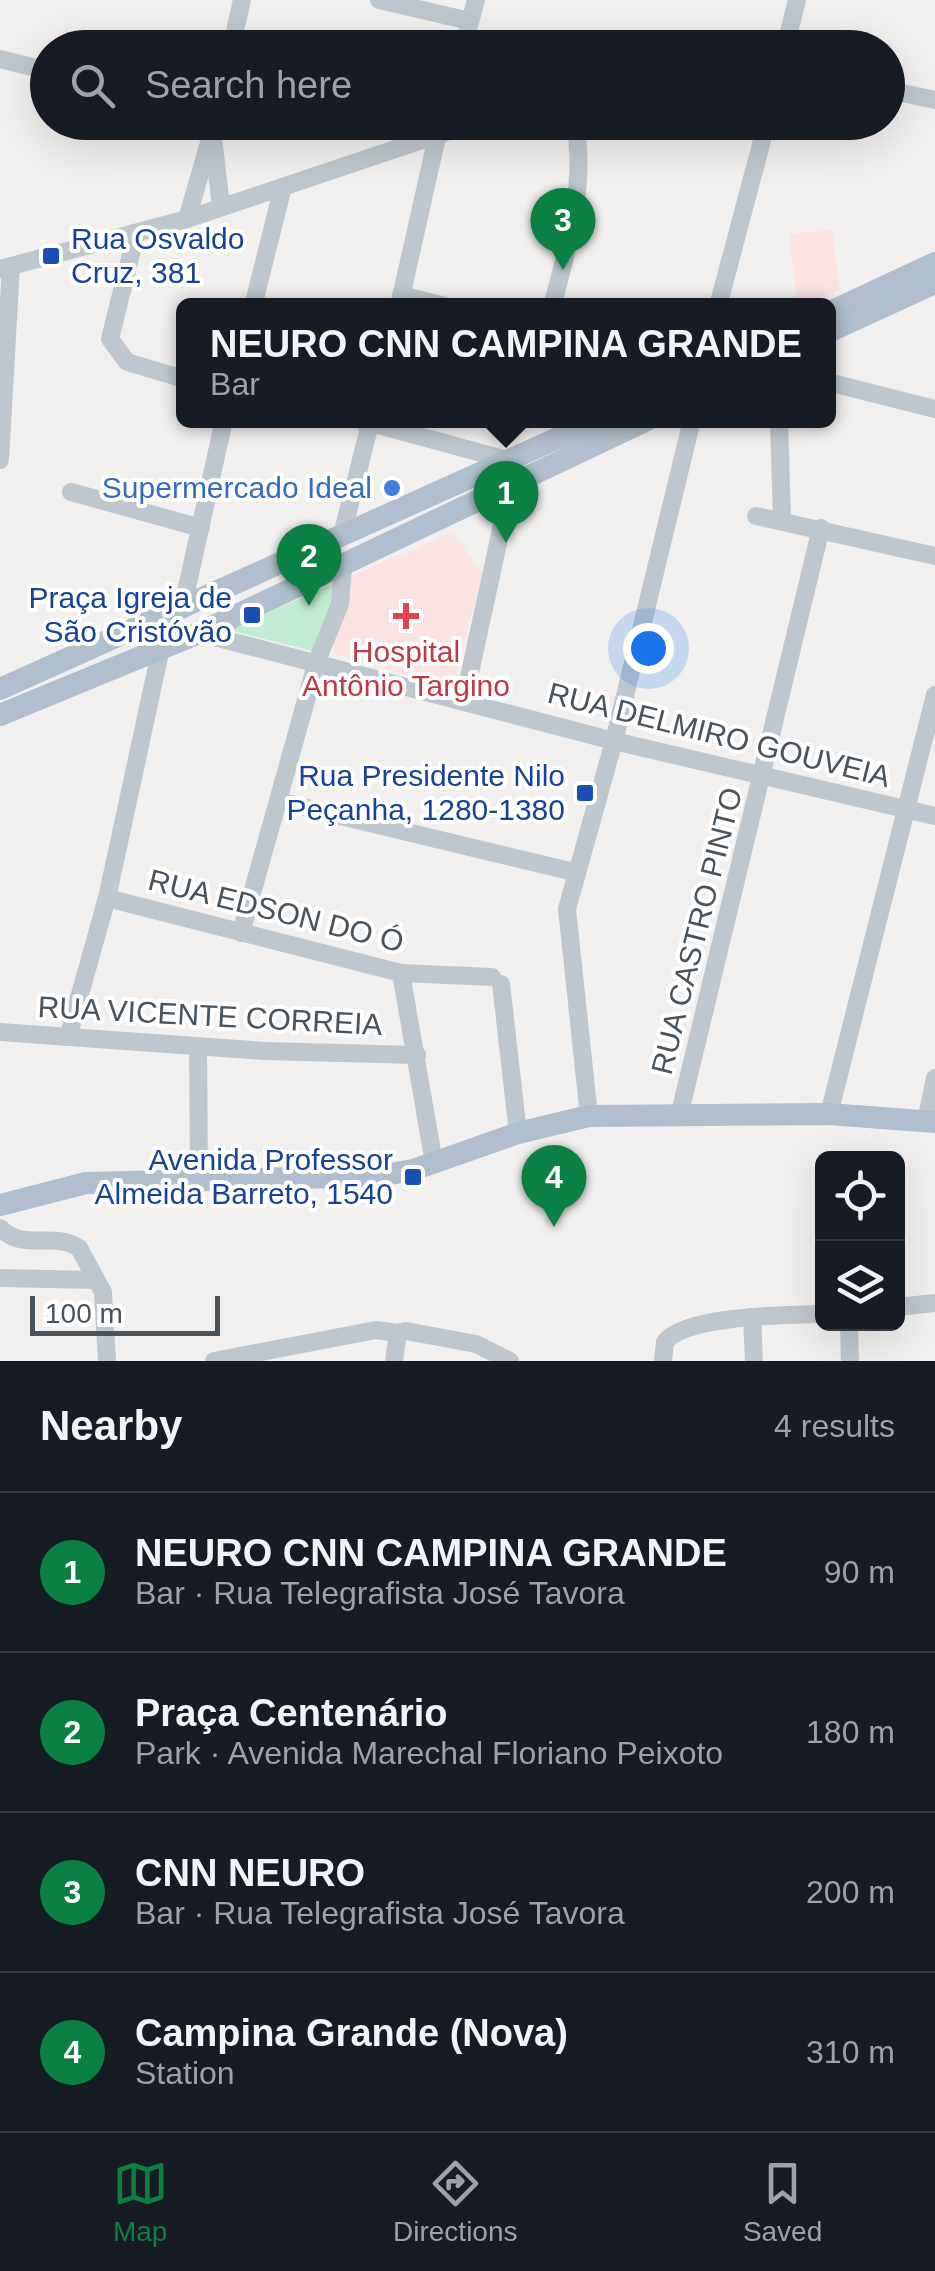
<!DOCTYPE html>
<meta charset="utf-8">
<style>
:root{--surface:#171b24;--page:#20242c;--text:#f1f3f6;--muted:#9ea1a6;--line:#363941;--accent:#0b8043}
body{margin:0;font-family:Arial,sans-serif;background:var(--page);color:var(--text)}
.controls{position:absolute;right:30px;bottom:30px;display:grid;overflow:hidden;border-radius:15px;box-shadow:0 10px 40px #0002}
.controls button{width:90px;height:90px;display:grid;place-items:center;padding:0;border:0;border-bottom:2px solid var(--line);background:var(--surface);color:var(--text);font:50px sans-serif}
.scale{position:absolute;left:30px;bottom:25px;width:190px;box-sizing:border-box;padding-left:10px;border:5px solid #48535c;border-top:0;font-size:28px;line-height:35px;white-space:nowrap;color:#48535c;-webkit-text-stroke:8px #fff;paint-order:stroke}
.you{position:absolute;left:648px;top:648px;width:35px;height:35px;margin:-25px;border:8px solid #fff;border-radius:50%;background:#1a73e8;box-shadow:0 0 0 15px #1a73e833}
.badge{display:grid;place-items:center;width:65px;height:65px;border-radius:50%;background:var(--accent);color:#fff;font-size:32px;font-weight:700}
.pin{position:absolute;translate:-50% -82px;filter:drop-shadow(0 2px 5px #0008)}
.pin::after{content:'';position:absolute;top:52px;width:35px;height:30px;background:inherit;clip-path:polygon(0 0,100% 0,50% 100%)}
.popup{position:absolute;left:176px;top:298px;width:660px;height:130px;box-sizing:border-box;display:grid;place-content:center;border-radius:15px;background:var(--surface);filter:drop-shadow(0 2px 8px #0005);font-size:32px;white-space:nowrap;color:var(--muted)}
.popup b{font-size:38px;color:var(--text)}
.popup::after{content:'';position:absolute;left:50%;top:100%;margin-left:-20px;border:20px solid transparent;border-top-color:var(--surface)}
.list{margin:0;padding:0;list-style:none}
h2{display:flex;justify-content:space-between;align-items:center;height:130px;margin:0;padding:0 40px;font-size:42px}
h2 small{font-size:32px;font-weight:400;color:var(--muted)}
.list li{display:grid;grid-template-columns:65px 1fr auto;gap:30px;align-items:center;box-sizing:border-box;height:160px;padding:0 40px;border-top:2px solid var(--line)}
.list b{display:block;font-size:38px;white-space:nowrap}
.list p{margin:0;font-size:32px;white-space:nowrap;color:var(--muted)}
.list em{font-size:32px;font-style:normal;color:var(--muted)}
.icon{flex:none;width:55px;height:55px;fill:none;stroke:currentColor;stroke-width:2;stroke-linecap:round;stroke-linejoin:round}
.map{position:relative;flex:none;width:935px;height:1361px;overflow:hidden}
.search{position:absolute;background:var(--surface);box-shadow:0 10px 40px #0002;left:30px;right:30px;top:30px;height:110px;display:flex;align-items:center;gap:25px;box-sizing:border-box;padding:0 35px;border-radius:55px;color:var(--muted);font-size:38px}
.sheet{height:770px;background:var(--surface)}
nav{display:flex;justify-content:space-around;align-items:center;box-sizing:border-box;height:140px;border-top:2px solid var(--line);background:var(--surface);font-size:28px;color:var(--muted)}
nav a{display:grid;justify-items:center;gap:5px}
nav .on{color:var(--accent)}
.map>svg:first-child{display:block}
</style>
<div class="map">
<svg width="935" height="1361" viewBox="0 0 935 1361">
<rect width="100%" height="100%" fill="#f2efef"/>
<g fill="#fae3e1">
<polygon points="832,230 840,290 798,305 789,234"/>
<polygon points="453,532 482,574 452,689 333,653 347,578"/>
</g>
<polygon fill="#c0edd1" points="340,581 325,654 228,630"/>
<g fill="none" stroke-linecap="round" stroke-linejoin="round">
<g stroke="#bec7cd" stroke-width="18">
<polyline points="379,0 470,21"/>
<polyline points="231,48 242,0"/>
<polyline points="463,48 476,0"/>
<polyline points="785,48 797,0"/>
<polyline points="0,59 48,71"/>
<polyline points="888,90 935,100"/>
<polyline points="214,145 221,207"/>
<polyline points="187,219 215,122"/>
<polyline points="136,234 110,339 127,362 184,379"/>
<polyline points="0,269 187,219 476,122"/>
<polyline points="401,295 445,306"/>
<polyline points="253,306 283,187"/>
<polyline points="399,306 439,128"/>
<path d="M552,306C569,245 586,185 575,122"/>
<polyline points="718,306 767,122"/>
<polyline points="828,382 935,409"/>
<polyline points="360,420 511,461"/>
<polyline points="779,420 782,520"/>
<polyline points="0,460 11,266"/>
<polyline points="71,492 201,528"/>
<polyline points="756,516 935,556"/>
<polyline points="342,535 371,420"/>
<polyline points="182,610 224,420"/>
<polyline points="199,633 614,741 935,816"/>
<polyline points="464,700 511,484"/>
<polyline points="278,801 574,872"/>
<polyline points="107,898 401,973 492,977"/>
<polyline points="241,933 317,661 340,604 343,567"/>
<polyline points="401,973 434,1163"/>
<polyline points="501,984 518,1133"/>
<polyline points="0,1032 265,1051 417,1055"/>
<polyline points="68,1037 107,898 161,648"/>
<polyline points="198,1047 199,1180"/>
<polyline points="680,1112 821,528"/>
<polyline points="829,1114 935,695"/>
<polyline points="589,1116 567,909 614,741 692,420"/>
<polyline points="926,1121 935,1078"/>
<path d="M0,1228C24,1252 55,1231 79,1248L103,1292L107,1361"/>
<polyline points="0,1278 96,1280"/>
<polyline points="898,1307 935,1303"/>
<polyline points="752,1317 754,1361"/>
<polyline points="849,1324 850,1361"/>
<polyline points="214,1361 376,1330 398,1333"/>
<polyline points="394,1361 398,1333 406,1331 476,1344 510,1361"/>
<path d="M663,1361L665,1342C685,1315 789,1315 822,1314"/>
</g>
<g stroke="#b0bfcd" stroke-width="22">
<polyline points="828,313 935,263"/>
<polyline points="828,332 935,283"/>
<polyline points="0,689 598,420"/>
<polyline points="0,715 199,633 647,420"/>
<polyline points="0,1205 86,1183 379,1176 413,1170 518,1133 589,1116 829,1114 935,1122"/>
</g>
</g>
<g fill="#1a4fb4" stroke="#fff" stroke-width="4">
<rect x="41" y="246" width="20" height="20" rx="5"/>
<rect x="242" y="605" width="20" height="20" rx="5"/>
<rect x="575" y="783" width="20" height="20" rx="5"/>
<rect x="403" y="1167" width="20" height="20" rx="5"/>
</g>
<circle fill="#3f7fe0" stroke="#fff" stroke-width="4" cx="392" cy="488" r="10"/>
<path fill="#e0444e" stroke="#fff" stroke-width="4" d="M401 601h10v10h10v10h-10v10h-10v-10h-10v-10h10z"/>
<g text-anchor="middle" stroke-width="8" stroke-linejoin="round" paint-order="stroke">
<g font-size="30" fill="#164399" stroke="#fff" text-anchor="end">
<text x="71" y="249" text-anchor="start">Rua Osvaldo<tspan x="71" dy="34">Cruz, 381</tspan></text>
<text x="232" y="608">Praça Igreja de<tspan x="232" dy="34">São Cristóvão</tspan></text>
<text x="565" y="786">Rua Presidente Nilo<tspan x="565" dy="34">Peçanha, 1280-1380</tspan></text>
<text x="393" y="1170">Avenida Professor<tspan x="393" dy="34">Almeida Barreto, 1540</tspan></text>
</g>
<g font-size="30" fill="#366cbe" stroke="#fff" text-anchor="end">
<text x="372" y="498">Supermercado Ideal</text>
</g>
<g font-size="30" fill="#be3a42" stroke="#fff">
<text x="406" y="662">Hospital<tspan x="406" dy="34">Antônio Targino</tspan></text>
</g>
<g font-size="30" fill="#48535c" stroke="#fff">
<text transform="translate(719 735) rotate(14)" y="10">RUA DELMIRO GOUVEIA</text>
<text transform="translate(276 911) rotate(14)" y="10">RUA EDSON DO Ó</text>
<text transform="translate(697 931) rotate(-76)" y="10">RUA CASTRO PINTO</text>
<text transform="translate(210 1016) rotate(3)" y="10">RUA VICENTE CORREIA</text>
</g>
</g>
</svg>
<div class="controls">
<button><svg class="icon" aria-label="locate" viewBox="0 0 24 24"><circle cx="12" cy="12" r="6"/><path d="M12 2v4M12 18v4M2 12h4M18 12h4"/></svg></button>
<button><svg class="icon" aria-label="layers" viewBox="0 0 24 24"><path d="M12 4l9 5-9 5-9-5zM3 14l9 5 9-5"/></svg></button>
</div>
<div class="scale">100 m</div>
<div class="you"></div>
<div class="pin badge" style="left:506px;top:543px">1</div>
<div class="popup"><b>NEURO CNN CAMPINA GRANDE</b>Bar</div>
<div class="pin badge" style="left:309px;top:606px">2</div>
<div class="pin badge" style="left:563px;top:270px">3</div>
<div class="pin badge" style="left:554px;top:1227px">4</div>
<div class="search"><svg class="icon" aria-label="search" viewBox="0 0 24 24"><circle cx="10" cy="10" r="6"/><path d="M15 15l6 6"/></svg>Search here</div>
</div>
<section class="sheet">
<h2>Nearby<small>4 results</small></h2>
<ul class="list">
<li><span class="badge">1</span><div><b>NEURO CNN CAMPINA GRANDE</b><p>Bar · Rua Telegrafista José Tavora</p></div><em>90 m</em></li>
<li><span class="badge">2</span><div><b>Praça Centenário</b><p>Park · Avenida Marechal Floriano Peixoto</p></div><em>180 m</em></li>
<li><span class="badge">3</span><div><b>CNN NEURO</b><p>Bar · Rua Telegrafista José Tavora</p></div><em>200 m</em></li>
<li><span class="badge">4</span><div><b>Campina Grande (Nova)</b><p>Station</p></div><em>310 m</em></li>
</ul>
</section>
<nav>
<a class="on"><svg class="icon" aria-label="map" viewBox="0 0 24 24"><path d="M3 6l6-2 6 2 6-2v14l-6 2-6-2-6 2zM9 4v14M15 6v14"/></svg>Map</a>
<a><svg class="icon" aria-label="directions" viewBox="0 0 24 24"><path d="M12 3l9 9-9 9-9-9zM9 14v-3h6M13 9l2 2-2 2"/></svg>Directions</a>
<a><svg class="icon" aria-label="saved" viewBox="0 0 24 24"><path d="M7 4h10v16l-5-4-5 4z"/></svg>Saved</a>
</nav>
